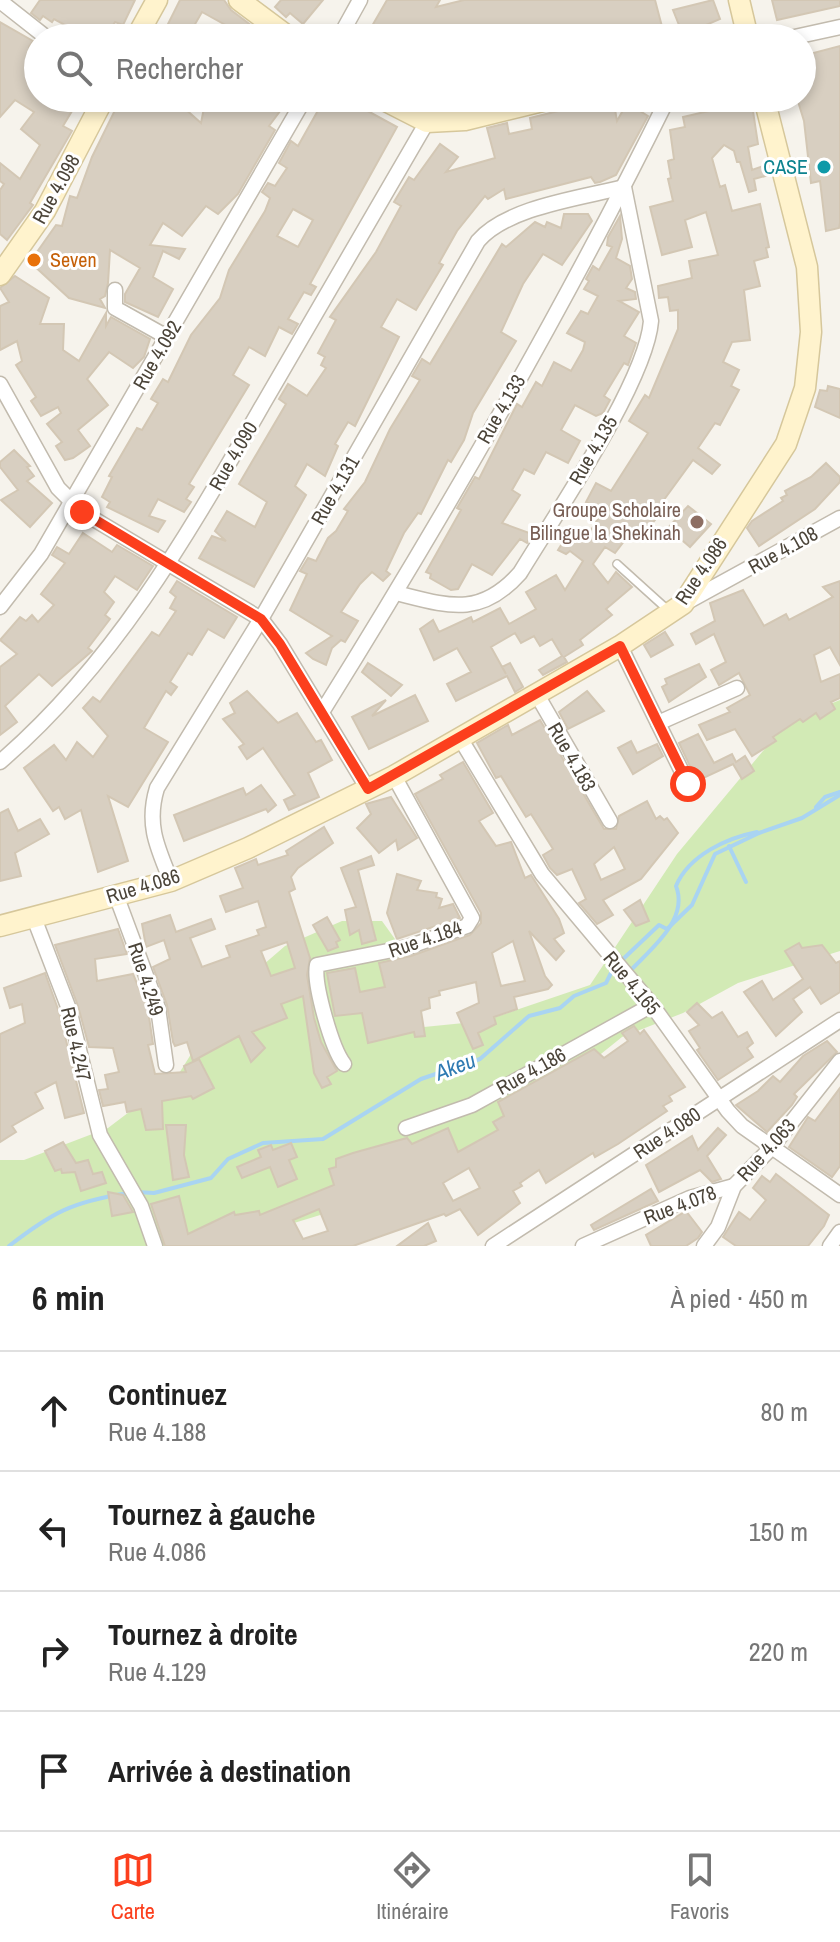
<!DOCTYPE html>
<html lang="fr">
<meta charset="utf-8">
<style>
:root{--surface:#fff;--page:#f6f6f6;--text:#222;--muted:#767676;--line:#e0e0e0;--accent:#fc3f1d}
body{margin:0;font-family:"Archivo Narrow",sans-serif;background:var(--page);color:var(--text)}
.stop{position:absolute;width:24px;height:24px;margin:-18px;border:6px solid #fc3f1d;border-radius:50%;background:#fff}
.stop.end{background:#fc3f1d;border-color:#fff;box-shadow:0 2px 8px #0008}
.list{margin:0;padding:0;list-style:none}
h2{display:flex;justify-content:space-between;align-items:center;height:104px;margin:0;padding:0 32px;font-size:34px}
h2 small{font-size:26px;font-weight:400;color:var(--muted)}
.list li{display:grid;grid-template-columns:52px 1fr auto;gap:24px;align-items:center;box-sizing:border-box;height:120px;padding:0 32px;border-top:2px solid var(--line)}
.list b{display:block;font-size:30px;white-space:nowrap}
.list p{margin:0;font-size:26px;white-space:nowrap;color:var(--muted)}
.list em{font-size:26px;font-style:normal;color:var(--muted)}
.icon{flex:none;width:44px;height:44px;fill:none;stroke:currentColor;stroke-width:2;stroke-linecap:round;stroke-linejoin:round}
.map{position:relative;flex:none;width:840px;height:1246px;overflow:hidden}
.search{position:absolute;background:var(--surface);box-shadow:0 4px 12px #0003;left:24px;right:24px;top:24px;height:88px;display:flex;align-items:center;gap:20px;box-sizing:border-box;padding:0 28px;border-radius:44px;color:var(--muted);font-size:30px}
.sheet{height:584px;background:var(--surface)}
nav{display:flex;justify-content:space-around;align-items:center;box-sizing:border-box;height:112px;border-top:2px solid var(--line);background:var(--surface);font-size:22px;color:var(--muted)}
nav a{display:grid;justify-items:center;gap:4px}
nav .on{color:var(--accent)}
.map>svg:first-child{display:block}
</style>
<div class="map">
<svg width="840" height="1246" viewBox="0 0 840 1246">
<rect width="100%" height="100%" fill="#f6f3ec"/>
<polygon fill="#d2eab5" points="840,700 840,951 738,983 683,1013 622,1037 484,1148 379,1197 219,1246 0,1246 0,1160 24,1160 108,1128 178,1075 228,995 285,946 342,921 382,921 410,960 414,1028 484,1021 590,985 677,854 788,721"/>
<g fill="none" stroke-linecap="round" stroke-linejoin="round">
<g stroke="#a9d4f2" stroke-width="4">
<polyline points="816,807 825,797 840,792"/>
<polyline points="729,846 746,882"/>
<polyline points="621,961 659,925 667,929 692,905 715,854 759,833 802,818 840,795"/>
<path d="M631,970C652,948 689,919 676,886C689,855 727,838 757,832"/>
<polyline points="137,1192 154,1193 211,1178 228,1159 263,1143 323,1139 421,1079 480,1059 529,1016 560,1008 574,996 606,983 614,967"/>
<path d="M9,1246C53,1212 72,1202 128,1193"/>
</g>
</g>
<g fill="#d8cfc1" stroke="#d3c7b4" stroke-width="2" fill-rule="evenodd">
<polygon points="40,0 135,0 123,25 115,22 105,38 79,38 82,34 54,19 52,22 43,16 40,20 31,13"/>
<polygon points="180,0 224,0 231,10 268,38 224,38 229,27 202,12 187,38 161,38"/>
<polygon points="281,0 323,0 303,24 290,13 286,17 275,7"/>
<polygon points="387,0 440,0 436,7 464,0 655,0 665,38 566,38 564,32 559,31 514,38 512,28 475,38 375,38 368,33"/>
<polygon points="713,0 720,19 683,35 673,10"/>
<polygon points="772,0 840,0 840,6 777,20"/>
<polygon points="0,22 33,41 29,47 38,54 38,98 69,98 64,106 72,111 63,126 72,131 30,203 33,205 7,240 0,234 0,190 4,184 0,181 0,163 20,179 40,145 21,129 34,112 15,100 0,117"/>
<polygon points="840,46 840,223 839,228 826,231 820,181 811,183 804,121 797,98 802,98 802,56"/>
<polygon points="121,98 173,98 201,123 206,98 281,98 286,103 269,126 275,130 238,194 218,214 206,206 182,236 163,223 150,245 185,249 179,259 163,251 153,277 173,289 158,317 125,302 125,294 140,268 110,250 108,283 105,296 100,299 105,308 69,298 30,262 56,225 62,226 70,196 77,198 92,157"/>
<path d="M325,98H344L397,127L310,284L316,287L311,295L304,292L288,319L298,324L292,334L279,327L265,356L249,347L233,375L249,385L189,484L194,487L186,499L191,502L184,512L158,499L149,516L165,521L158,532L107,507L110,502L102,497L112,477L109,476L137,428L142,430L158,403L151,399L163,379L168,382L191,335L220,298L229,270L265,211L270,198L262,192L268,183L275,186L287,168L279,163L291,141L298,146ZM293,209L313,220L298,247L277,236Z"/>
<polygon points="584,98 596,98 598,102 613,98 617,121 627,103 648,116 616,175 600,182 595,183 591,177 506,199 504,189 488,199 485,196 457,231 439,263 443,265 416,310 397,299 381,327 399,337 355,426 348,422 335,444 338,446 325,476 307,464 295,486 306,495 254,587 199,558 212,536 226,541 215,531 227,511 255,527 267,502 239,484 286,404 279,399 288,384 307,396 326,368 321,365 325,357 318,353 336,320 330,317 376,252 401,206 394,202 409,177 414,180 440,144 458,157 446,172 495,158 487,128 507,123 509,134 532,129 530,118 558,111 567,102"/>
<polygon points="724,98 751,98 758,144 748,147 752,170 766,165 769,175 754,179 756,190 749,192 740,162 737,162 734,151 724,145 712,158 720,187 725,185 732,211 760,204 769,247 766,248 768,257 754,261 760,286 744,290 750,340 732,342 723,362 739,370 731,386 739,390 720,425 715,423 698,448 720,465 712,474 693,460 658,508 662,511 640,539 632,531 615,553 605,547 593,564 608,583 616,572 632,587 606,609 612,615 580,640 583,645 564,657 567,662 543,675 539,670 562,656 552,639 540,646 534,636 521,643 515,633 491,647 506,674 502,667 510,663 523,687 515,692 507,676 456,701 447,684 471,672 457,648 434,660 420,629 433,620 439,632 471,617 473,622 500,608 509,624 536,609 526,592 556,575 565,590 583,561 570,551 566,554 558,550 571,529 586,538 603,511 586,502 596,483 611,491 648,433 629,421 645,395 649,398 678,329 678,310 670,311 668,297 659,298 658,286 692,278 689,261 718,255 706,212 685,220 692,247 662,255 650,207 673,201 668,179 671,178 668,161 674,159 670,130 685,127 683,117 726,107"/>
<polygon points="564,214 588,214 592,221 562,265 543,254 523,284 501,332 516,341 473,413 464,440 451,462 448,460 421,514 418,513 404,533 386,571 390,574 383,581 372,572 360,584 341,612 358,621 345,642 341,640 332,648 326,665 313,659 306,653 332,636 290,610 307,574 300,571 308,558 316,561 328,538 336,531 348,511 344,509 365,482 390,429 420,380 412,376 422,359 430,364 502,244 506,247 535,222 545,227 547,222 561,228"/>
<polygon points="620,216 622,239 616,258 630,266 632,279 626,288 635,292 636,299 619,301 639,312 624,336 636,343 628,365 624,363 604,396 610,400 603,413 596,416 575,405 561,430 580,441 568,463 546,452 534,474 524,469 512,490 520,495 502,523 532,534 527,543 520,539 492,575 472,564 458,589 451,590 430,578 431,574 426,572 461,510 457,508 475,477 479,479 517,404 522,407 536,382 542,386 554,362 571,371 583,350 585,342 567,333 581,311 588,314 598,296 584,289 589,281 586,279 593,266 599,270 612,247 607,245 608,237"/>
<polygon points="15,276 49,298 40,324 64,324 63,350 79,361 106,313 106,326 111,317 150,339 144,357 133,368 109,352 87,379 108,405 78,430 90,446 73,458 65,460 56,446 62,442 47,424 61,413 58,407 41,416 31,401 36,397 16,365 22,361 17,341 0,350 0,306 9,302 0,288"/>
<polygon points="828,386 840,389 840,418 815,407 820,390 827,391"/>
<polygon points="14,450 30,466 27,467 34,476 27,481 52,503 30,527 1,500 18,490 0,467 0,462"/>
<polygon points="826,463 840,477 840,482 815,509 759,546 747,528 752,521 783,501 781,498 787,495 785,491 811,477"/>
<polygon points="688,506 711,524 690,547 668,528"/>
<polygon points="83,533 112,552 117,545 153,566 137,590 115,576 104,592 114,602 105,615 110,619 88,648 92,651 52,686 39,674 5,706 17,722 0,735 0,667 17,654 0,640 20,617 26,621 32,615 38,622 54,605 41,594 65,563 52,555 57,547 69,554"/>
<polygon points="177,581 237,617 224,638 208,629 192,655 188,653 170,682 177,687 171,695 166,691 144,728 168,742 128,807 108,796 128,861 98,872 81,810 65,819 59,807 53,811 24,768 54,745 66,760 77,742 93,757 108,736 83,708 93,697 100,702 152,632 159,636 176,611 170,608 176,597 170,592"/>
<polygon points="840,581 840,665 830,647 814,655 821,682 840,674 840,698 831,702 835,709 820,719 816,713 803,722 800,719 773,737 776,741 752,756 735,729 707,740 699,725 730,712 727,708 750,695 739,673 719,685 711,670 726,662 714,634 696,644 691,634 715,621 710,603 743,590 764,626 786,614 789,620 833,597 823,587"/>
<polygon points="665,632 673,645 651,657 644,645"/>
<polygon points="368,663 402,685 391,696 362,672"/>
<polygon points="699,664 706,677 669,702 662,687 667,684 665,679"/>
<polygon points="247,691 278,723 297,713 316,742 321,740 332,760 308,773 319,797 289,810 284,800 295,795 263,748 247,759 239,747 244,744 223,719 235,713 230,703"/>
<polygon points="587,691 604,711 568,729 559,712"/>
<polygon points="415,695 428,721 369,749 352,717 386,700 372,716"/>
<path d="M540,720L604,829H616L619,816L647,801L656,819L660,816L664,820L667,818L678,833L641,879L603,900L613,915L597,924L579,903L586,899L572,869L557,875L550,868L543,855L553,849L531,814L526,817L501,776L496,778L477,743L508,725L512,735ZM614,847L625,869L601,880L594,864Z"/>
<polygon points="698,734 714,763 732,754 736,762 745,756 754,771 742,779 733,764 697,781 679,743"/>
<polygon points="631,741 637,753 657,744 663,756 633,774 618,748"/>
<path d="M463,762L493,813L479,821L496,846L511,842L525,878L531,875L559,919L564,933L554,939L564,951L556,960L529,931L545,976L552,985L548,989L514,997L517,1009L494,1017L496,1024L478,1033L483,1045L473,1049L457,1013L479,1003L476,982L439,991L440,995L429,998L430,1008L421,1011L425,1036L415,1037L414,1032L368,1043L362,1013L335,1016L327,973L355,968L360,992L385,987L379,963L411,956L470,935L481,923V913L415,794L443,779L440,775ZM513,941L525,981L501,986L492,953Z"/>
<polygon points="261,785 276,805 268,812 266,809 184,841 174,815 243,788 246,795"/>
<polygon points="391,797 417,838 398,850 396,840 379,853 357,828 371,814 366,804"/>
<polygon points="8,809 18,831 40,819 49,834 15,853 21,876 0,881 0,813"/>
<path d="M324,827L333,843L298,868L291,877L295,889L289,892L310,958L307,975L314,1018L321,1042L337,1071L327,1077L331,1084L322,1088L314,1073L303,996L281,1004L287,1018L252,1032L265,1048L251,1062L239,1036L193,1061L187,1042L175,1046L173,1042L167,1005L153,967L170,959L164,940L146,947L142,924L170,915L176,932L211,919L215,929L190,938L202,967L230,957L226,946L259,935L257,930L266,927L258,901L226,912L220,896L243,888L235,868L256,859L258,865L288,855L286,851ZM287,942L295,968L271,976L261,951Z"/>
<polygon points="371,856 374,865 358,870 376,940 362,944 359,930 350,935 345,910 356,907 341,868"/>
<polygon points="397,874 421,881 417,890 437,893 436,897 442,899 439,908 453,904 460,918 397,939 387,913"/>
<polygon points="640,900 649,921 636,926 624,910"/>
<polygon points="327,917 340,940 336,942 338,947 328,951 313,925"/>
<polygon points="118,929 127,954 95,959 97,981 133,974 148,1010 153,1044 148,1045 155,1074 186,1072 184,1066 199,1059 214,1088 193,1099 191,1096 162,1101 163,1129 146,1130 141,1109 127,1112 125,1102 103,1106 99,1090 108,1089 105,1075 119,1072 113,1048 89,1047 78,1006 55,945"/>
<polygon points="799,943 802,948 822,945 836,963 840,961 840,992 821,1004 810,987 793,999 802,1012 776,1036 744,992 762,981 773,1000 803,979 785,951"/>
<polygon points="45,973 59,1012 84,1113 65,1118 56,1082 35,1093 43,1108 12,1126 16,1132 0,1142 0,1034 25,1023 22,1004 10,1008 4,988"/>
<polygon points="697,1003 712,1018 722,1012 738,1037 747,1032 753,1043 747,1048 753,1057 718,1080 697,1050 700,1048 689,1031 699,1025 687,1012"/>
<path d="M634,1026L640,1034L644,1030L685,1087L669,1096L672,1101L663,1106L667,1111L618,1144L595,1157L593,1153L546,1183L539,1170L520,1183L522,1186L513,1191L520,1203L478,1235L460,1209L446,1216L444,1214L353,1246H165L151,1204L179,1196L188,1234L234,1212L235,1215L259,1211L260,1215L334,1185L329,1169L336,1167V1159L353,1153L407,1138L412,1144L448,1128L458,1152L498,1130L493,1122L504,1116L498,1102L594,1049L604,1058L628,1041L622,1033ZM469,1168L480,1188L453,1201L443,1183ZM319,1209L328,1231L303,1239L293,1220Z"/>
<polygon points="827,1041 837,1052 794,1094 797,1097 792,1105 767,1132 736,1105 758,1091 773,1076 780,1082 803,1056"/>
<polygon points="840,1088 840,1166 832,1177 789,1147 808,1117 815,1121"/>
<polygon points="166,1125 186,1125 184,1155 189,1177 173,1180"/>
<polygon points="718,1128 726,1135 707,1156 721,1179 712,1182 700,1170 659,1192 646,1165 692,1136 698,1150"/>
<polygon points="63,1142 76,1163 88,1160 93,1174 102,1172 106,1183 81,1191 75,1172 62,1173 61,1169 55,1171 45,1151"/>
<polygon points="291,1143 297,1157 289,1160 297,1179 278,1187 270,1167 242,1178 237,1167 261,1157 258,1150 271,1145 273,1150"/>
<polygon points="776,1174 829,1215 824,1226 808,1246 736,1246 723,1237 739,1212 750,1220 766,1200 753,1188 762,1176 770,1182"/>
<polygon points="651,1189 658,1201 594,1230 591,1225"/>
<polygon points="108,1192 123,1195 133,1212 112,1216"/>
<polygon points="686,1211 702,1232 698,1238 686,1246 651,1246 646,1235"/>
<polygon points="428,1223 436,1241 424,1246 397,1246"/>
</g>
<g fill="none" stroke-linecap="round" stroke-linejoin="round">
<g stroke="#c2bbae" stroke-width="10">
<polyline id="lane" points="617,564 669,611"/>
</g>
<g stroke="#c2bbae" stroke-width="17">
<g id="street">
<polyline points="0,1 47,38"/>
<polyline points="339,38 360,0"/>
<polyline points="790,38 840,27"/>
<polyline points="115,290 115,308 167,337"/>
<polyline points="0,384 58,488 82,512 261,619 280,644 368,789"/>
<polyline points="687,602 840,518"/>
<polyline points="0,607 41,554 305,98"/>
<polyline points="620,646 688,784"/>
<polyline points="536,693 610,821"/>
<path d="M322,712C446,513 564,309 668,98"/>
<polyline points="658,723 737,688"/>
<polyline points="460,738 542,874 652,1005 728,1111 742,1126 840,1195"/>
<path d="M0,762C115,663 187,536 262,406C317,311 372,216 427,122"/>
<path d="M171,881C157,847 146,824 157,788L261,619L478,241C507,207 581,198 624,187L651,321C646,382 555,515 520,573C480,618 448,606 396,593"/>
<polyline points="116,895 158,1008 166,1065"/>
<polyline points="34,918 69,1009 100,1135 141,1206 155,1246"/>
<path d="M344,1064C332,1049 313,983 317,965L408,947L467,926L472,918L394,776"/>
<polyline points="406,1128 472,1105 652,1005"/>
<polyline points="493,1246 840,1020"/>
<polyline points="583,1246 690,1198 734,1186"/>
<polyline points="704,1246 718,1227 734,1186 772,1147 840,1061"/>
<polyline points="830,1246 840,1232"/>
</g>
</g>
<g stroke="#d6c79b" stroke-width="23">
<g id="secondary">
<polyline points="239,0 290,38"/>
<polyline points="739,0 748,38"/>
<polyline points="136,38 157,0"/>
<polyline points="380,98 427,122 465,120 555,98"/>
<polyline points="0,275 45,211 104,98"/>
<polyline points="0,926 171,881 248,848 394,776 620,646 683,604 786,444 805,388 811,332 807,267 764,98"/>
</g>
</g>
<use href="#lane" stroke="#fff" stroke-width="7"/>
<use href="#street" stroke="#fff" stroke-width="14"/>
<use href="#secondary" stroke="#fff3cd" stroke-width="20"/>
</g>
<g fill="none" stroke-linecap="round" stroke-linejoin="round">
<polyline stroke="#fc3f1d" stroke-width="10" points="82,512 261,619 280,644 368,789 620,646 688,784"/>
</g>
<circle fill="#0f9aa8" stroke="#fff" stroke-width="3" cx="824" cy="167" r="8"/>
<circle fill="#e8710a" stroke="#fff" stroke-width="3" cx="34" cy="260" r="8"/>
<circle fill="#8d6e63" stroke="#fff" stroke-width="3" cx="697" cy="522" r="8"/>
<g text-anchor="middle" stroke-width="6" stroke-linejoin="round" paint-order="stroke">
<g font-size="20" fill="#0d838f" stroke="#fff" text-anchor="end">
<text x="808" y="174">CASE</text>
</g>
<g font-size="20" fill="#4b4439" stroke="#fff">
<text transform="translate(56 189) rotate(-61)" y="7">Rue 4.098</text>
<text transform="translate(157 355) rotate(-60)" y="7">Rue 4.092</text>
<text transform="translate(501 409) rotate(-60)" y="7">Rue 4.133</text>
<text transform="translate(593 450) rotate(-60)" y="7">Rue 4.135</text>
<text transform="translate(233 456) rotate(-60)" y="7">Rue 4.090</text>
<text transform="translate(335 490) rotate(-60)" y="7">Rue 4.131</text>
<text transform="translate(783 550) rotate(-29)" y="7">Rue 4.108</text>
<text transform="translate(701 571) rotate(-56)" y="7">Rue 4.086</text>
<text transform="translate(572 757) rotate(60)" y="7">Rue 4.183</text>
<text transform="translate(143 886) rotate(-17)" y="7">Rue 4.086</text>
<text transform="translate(425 939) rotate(-19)" y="7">Rue 4.184</text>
<text transform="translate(146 979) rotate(72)" y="7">Rue 4.249</text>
<text transform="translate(632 983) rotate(50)" y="7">Rue 4.165</text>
<text transform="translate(76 1044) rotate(77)" y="7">Rue 4.247</text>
<text transform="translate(531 1071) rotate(-29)" y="7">Rue 4.186</text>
<text transform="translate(667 1133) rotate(-34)" y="7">Rue 4.080</text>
<text transform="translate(766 1150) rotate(-48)" y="7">Rue 4.063</text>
<text transform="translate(680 1205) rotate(-21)" y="7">Rue 4.078</text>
</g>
<g font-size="20" fill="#c56008" stroke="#fff" text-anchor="start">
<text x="50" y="267">Seven</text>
</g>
<g font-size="20" fill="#785e54" stroke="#fff" text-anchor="end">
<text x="681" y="517">Groupe Scholaire<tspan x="681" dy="23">Bilingue la Shekinah</tspan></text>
</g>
<g font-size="22" font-style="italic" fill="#2e7ab2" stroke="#fff">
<text transform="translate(455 1066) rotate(-21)" y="8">Akeu</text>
</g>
</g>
</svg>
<div class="stop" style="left:688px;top:784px"></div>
<div class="stop end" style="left:82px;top:512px"></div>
<div class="search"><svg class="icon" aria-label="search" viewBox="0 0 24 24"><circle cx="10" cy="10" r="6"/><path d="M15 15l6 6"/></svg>Rechercher</div>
</div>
<section class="sheet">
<h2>6 min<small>À pied · 450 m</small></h2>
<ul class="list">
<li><svg class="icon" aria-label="ahead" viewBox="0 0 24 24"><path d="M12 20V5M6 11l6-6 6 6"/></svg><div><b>Continuez</b><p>Rue 4.188</p></div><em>80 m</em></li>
<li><svg class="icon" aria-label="left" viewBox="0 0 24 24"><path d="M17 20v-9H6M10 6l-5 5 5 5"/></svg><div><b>Tournez à gauche</b><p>Rue 4.086</p></div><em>150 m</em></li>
<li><svg class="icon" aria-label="right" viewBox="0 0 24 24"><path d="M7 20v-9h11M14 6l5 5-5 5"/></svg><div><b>Tournez à droite</b><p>Rue 4.129</p></div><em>220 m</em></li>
<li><svg class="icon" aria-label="arrive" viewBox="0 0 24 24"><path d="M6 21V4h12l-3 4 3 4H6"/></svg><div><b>Arrivée à destination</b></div></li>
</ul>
</section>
<nav>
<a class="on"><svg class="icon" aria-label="map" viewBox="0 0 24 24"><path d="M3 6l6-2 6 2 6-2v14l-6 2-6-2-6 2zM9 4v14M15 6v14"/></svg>Carte</a>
<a><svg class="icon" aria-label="directions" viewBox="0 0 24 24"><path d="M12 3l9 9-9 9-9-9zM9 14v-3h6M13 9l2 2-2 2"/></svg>Itinéraire</a>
<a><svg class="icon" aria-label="saved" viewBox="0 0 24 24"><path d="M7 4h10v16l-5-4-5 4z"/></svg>Favoris</a>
</nav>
